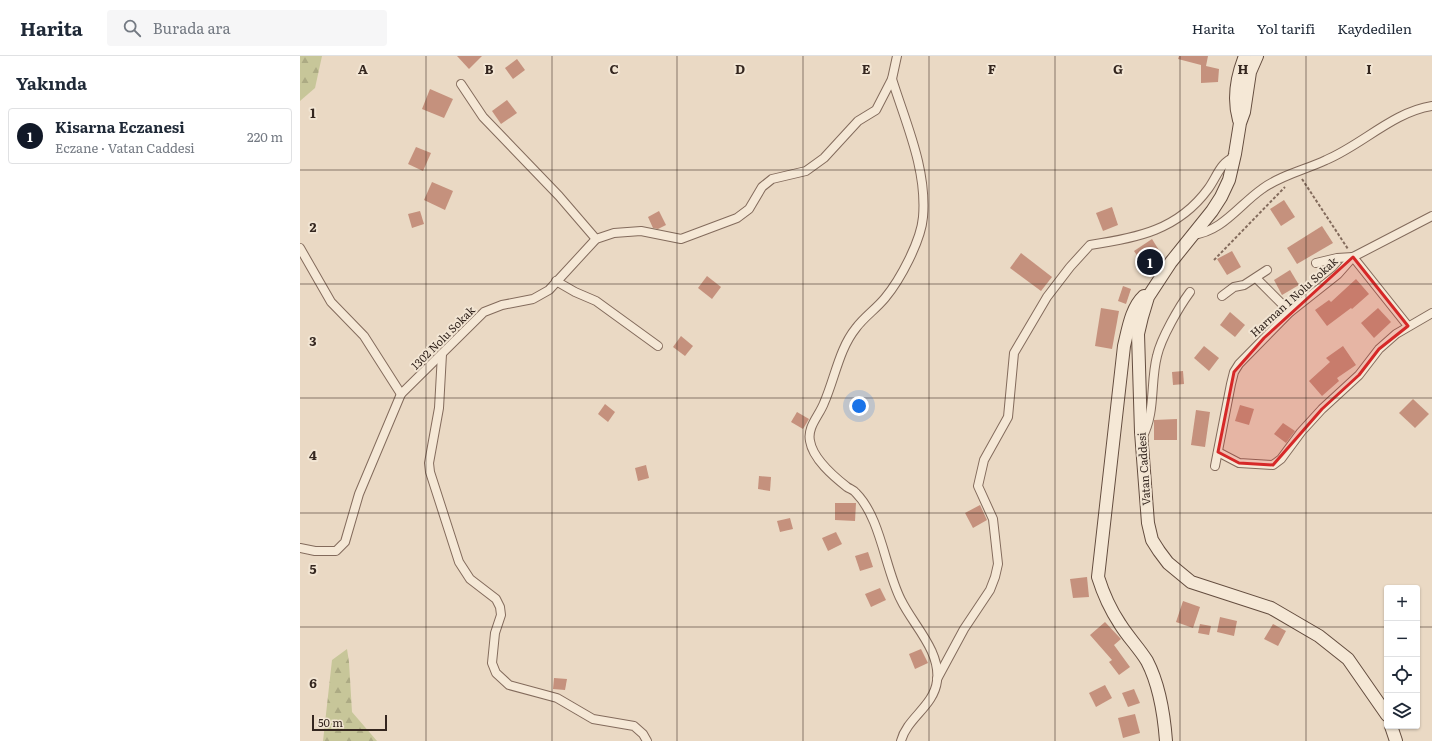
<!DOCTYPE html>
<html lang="tr">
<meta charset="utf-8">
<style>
:root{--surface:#fff;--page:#f6f6f7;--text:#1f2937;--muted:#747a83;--line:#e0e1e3;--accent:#111827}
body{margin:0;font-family:Literata,serif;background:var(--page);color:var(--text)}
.controls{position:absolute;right:12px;bottom:12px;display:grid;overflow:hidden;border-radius:4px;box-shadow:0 1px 3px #0004}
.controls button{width:36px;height:36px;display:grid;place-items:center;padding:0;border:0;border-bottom:1px solid var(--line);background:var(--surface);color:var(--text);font:20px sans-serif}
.scale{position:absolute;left:12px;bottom:10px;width:75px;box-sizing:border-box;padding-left:4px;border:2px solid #34261f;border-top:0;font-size:11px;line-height:14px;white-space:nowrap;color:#34261f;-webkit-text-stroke:3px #f2e5d3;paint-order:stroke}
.you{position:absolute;left:559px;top:350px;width:14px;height:14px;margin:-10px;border:3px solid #fff;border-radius:50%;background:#1a73e8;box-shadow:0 0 0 6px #1a73e833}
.badge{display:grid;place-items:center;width:26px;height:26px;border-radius:50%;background:var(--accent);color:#fff;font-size:13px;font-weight:700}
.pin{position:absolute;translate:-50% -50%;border:2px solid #fff;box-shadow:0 1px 4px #0006}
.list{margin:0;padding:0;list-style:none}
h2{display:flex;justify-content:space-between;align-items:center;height:52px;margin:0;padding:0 16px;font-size:17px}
h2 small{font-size:13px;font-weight:400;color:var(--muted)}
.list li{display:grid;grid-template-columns:26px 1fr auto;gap:12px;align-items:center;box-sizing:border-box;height:56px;margin:0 8px 8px;padding:0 8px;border:1px solid var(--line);border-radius:4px}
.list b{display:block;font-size:15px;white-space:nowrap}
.list p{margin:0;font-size:13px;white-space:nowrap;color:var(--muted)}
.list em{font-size:13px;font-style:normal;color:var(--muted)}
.icon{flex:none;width:22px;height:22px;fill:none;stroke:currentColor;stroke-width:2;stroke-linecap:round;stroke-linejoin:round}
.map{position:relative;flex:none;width:1132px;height:685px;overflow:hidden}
header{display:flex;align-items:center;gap:24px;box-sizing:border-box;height:56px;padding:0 20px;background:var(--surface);border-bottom:1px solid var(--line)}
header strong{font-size:19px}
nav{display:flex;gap:22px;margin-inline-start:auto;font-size:14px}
.search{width:280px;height:36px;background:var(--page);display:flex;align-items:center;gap:10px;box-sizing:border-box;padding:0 14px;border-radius:4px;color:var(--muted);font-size:15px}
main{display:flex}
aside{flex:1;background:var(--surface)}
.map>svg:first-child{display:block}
</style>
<header>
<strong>Harita</strong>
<div class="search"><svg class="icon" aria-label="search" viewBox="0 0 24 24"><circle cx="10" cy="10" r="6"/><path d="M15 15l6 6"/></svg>Burada ara</div>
<nav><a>Harita</a><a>Yol tarifi</a><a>Kaydedilen</a></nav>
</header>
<main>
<aside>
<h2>Yakında<small></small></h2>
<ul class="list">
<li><span class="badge">1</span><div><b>Kisarna Eczanesi</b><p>Eczane · Vatan Caddesi</p></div><em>220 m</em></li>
</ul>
</aside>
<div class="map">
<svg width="1132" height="685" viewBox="0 0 1132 685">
<defs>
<pattern id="forest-firs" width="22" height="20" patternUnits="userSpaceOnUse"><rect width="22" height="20" fill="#c7c699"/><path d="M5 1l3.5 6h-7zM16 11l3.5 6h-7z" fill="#acaa83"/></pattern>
</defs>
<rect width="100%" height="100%" fill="#ead9c4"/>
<g fill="url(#forest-firs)">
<polygon points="0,0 22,0 15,32 0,45"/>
<polygon points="47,593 49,606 52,656 77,685 23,685 32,604"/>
</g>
<g fill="#c5917d">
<polygon points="157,0 182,0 169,13"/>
<polygon points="879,0 908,0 906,10 919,13 918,26 901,27 901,9 878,3"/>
<polygon points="217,3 225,14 213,23 205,12"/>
<polygon points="130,33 153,43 144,62 122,53"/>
<polygon points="207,44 217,57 201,68 192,55"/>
<polygon points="116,91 131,97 123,115 108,108"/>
<polygon points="132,126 153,135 145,154 124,144"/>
<polygon points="984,144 995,161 981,170 970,153"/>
<polygon points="812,151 818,169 803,175 796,157"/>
<polygon points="120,155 124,168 112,172 108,158"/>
<polygon points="359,155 366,169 358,173 353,172 348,161"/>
<polygon points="1022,170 1033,187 997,208 987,192"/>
<polygon points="852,183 862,199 845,211 834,195"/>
<polygon points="932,195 941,211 927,219 917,203"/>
<polygon points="721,197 752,221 741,235 710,212"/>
<polygon points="990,214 999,229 982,239 974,224"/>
<polygon points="407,220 421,231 412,243 398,232"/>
<polygon points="1056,223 1069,238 1052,253 1051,252 1027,270 1015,254 1029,244 1031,246"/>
<polygon points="823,230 831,233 826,248 818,245"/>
<polygon points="801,252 819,255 812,293 795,290"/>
<polygon points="1078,252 1091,266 1074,282 1061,267"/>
<polygon points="930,256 945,269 935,281 920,269"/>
<polygon points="381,280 393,290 385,300 373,291"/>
<polygon points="904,290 919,302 909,315 894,302"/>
<polygon points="1043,290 1056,309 1037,322 1039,325 1022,340 1009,325 1030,306 1026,302"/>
<polygon points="883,315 884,328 873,329 872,316"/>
<polygon points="1113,343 1129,358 1115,372 1099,357"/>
<polygon points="305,348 315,356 308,366 298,358"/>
<polygon points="940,349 954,353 949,369 935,365"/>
<polygon points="896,354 910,356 905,391 891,389"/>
<polygon points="497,356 509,363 503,373 491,366"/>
<polygon points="877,363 877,384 854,384 854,364"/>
<polygon points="983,367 995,375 986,387 974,378"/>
<polygon points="346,409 349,422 338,425 335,412"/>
<polygon points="459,420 471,421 470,435 458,433"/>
<polygon points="535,447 556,447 555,465 535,464"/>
<polygon points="680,449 687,464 673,472 665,457"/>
<polygon points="490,462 493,473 480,476 477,465"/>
<polygon points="536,476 542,488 528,495 522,482"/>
<polygon points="568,496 573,511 560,515 555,500"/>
<polygon points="787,521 789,541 773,542 770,523"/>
<polygon points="580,532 586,544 571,551 565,538"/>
<polygon points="883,545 900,551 893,572 876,566"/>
<polygon points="920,561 937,565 934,580 917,576"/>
<polygon points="805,566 821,583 814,589 830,611 819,619 809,606 812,604 790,579"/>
<polygon points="900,568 911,570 909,579 898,577"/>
<polygon points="973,568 986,575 978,590 964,583"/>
<polygon points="621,593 628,607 615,613 609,598"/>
<polygon points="254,622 267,623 265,634 253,633"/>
<polygon points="805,629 812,642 796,651 789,637"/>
<polygon points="834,633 840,647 828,651 822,637"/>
<polygon points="835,658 840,677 823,682 818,662"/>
</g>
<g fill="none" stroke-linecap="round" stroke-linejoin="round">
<g stroke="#836b5c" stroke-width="10">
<g id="street">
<path d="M592,23C606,68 627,113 623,161C621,185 600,224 585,242C576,253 564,261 556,272C539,293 535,322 524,347C519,360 507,371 510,385C513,403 533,420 547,431C550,433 554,434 556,437C581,462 585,513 601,544C613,569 641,595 637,625C634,650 607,662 601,685"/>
<polyline points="161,28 183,61 259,140 296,183"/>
<path d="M892,179C922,176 939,149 962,133C981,119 1005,114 1026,104C1062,89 1093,56 1132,50"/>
<polyline points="0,192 31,246 64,280 101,338"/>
<polyline points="1053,201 1108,270"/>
<polyline points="1016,207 1037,202 1053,201"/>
<polyline points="956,222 990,256"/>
<polyline points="256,225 275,236 296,245 358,290"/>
<polyline points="922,240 934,231 944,229 967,214"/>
<polyline points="142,298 139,352 129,407 130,416 159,506 170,523 196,543 200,551 201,559 195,577 192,607 196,617 209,629 257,642 293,663 334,670 343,678 347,685"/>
<path d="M842,382C856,356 850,327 857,300C861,282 879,251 890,236"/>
<polyline points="918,396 939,407 973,409 981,403 1001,376 1022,353 1059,319 1079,293 1096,278 1132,257"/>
<polyline points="915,410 931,328 934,316 939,308 990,256 1038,218 1053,201 1132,160"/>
<polyline points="0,492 15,495 36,495 45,486 59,438 101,338 184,256 202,249 233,243 249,234 296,183 314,177 341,175 381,183 437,162 449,153 462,131 472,123 506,115 524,102 558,65 576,54 592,23 597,0"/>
<path d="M637,623L664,573L690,534L695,521L698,508L693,463L678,430L684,404L708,361L714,297L747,241L770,211L790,189C837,182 878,174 908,133C917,121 920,106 935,101"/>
</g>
</g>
<g stroke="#644d3f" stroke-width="14">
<g id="secondary">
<polyline points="957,0 950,16 944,56 940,67 935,98 929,124 921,141 912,155 871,206 848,241 842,261 838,278 841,376 848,467 852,484 859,495 868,507 891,526 971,552 1019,580 1048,603 1087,659"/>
<path d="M939,64C933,43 937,20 945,0"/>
<path d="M844,240C831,252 828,274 824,290L798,521C803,537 810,553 820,568C828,581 839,592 847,605C860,630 864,658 866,685"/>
<polyline points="1091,670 1096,685"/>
</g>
</g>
<g stroke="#836b5c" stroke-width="2" stroke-dasharray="3 2" stroke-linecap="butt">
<polyline points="1002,123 1048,193"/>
<polyline points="914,204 985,131"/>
</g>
<use href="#street" stroke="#f5e8d6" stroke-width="8"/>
<use href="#secondary" stroke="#f5e8d6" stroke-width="12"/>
</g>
<path fill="#d62828" fill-opacity="0.2" stroke="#d62828" stroke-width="3" stroke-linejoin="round" d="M1053,201L1108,270L1079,293L1059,319L1022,353L973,409L939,407L918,396L934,316L964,282Z"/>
<path fill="none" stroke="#34261f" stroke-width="1" stroke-opacity="0.55" d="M126,0V685M252,0V685M377,0V685M503,0V685M629,0V685M755,0V685M880,0V685M1006,0V685M0,114H1132M0,228H1132M0,342H1132M0,457H1132M0,571H1087M1117,571H1132"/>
<g text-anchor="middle" stroke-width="4" stroke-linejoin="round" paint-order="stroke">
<g font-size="11" fill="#34261f" stroke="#f2e5d3">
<text transform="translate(994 241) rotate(-42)" y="4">Harman 1 Nolu Sokak</text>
<text transform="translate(143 282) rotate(-45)" y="4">1302 Nolu Sokak</text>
<text transform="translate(844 413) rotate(-94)" y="4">Vatan Caddesi</text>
</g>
</g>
<g font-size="13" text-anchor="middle" font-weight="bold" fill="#34261f" stroke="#f2e5d3" stroke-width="4" stroke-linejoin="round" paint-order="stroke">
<text x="63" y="18">A</text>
<text x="189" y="18">B</text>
<text x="314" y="18">C</text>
<text x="440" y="18">D</text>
<text x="566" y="18">E</text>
<text x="692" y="18">F</text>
<text x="818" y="18">G</text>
<text x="943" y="18">H</text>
<text x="1069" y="18">I</text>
<text x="13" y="62">1</text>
<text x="13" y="176">2</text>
<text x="13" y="290">3</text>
<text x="13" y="404">4</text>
<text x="13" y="518">5</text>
<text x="13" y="632">6</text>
</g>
</svg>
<div class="controls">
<button>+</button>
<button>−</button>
<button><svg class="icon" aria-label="locate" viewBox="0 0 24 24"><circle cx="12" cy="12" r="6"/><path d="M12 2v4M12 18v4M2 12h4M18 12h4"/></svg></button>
<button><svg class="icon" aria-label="layers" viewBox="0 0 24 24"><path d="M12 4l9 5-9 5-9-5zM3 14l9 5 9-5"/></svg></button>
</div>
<div class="scale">50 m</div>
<div class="you"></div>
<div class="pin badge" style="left:850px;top:206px">1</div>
</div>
</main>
